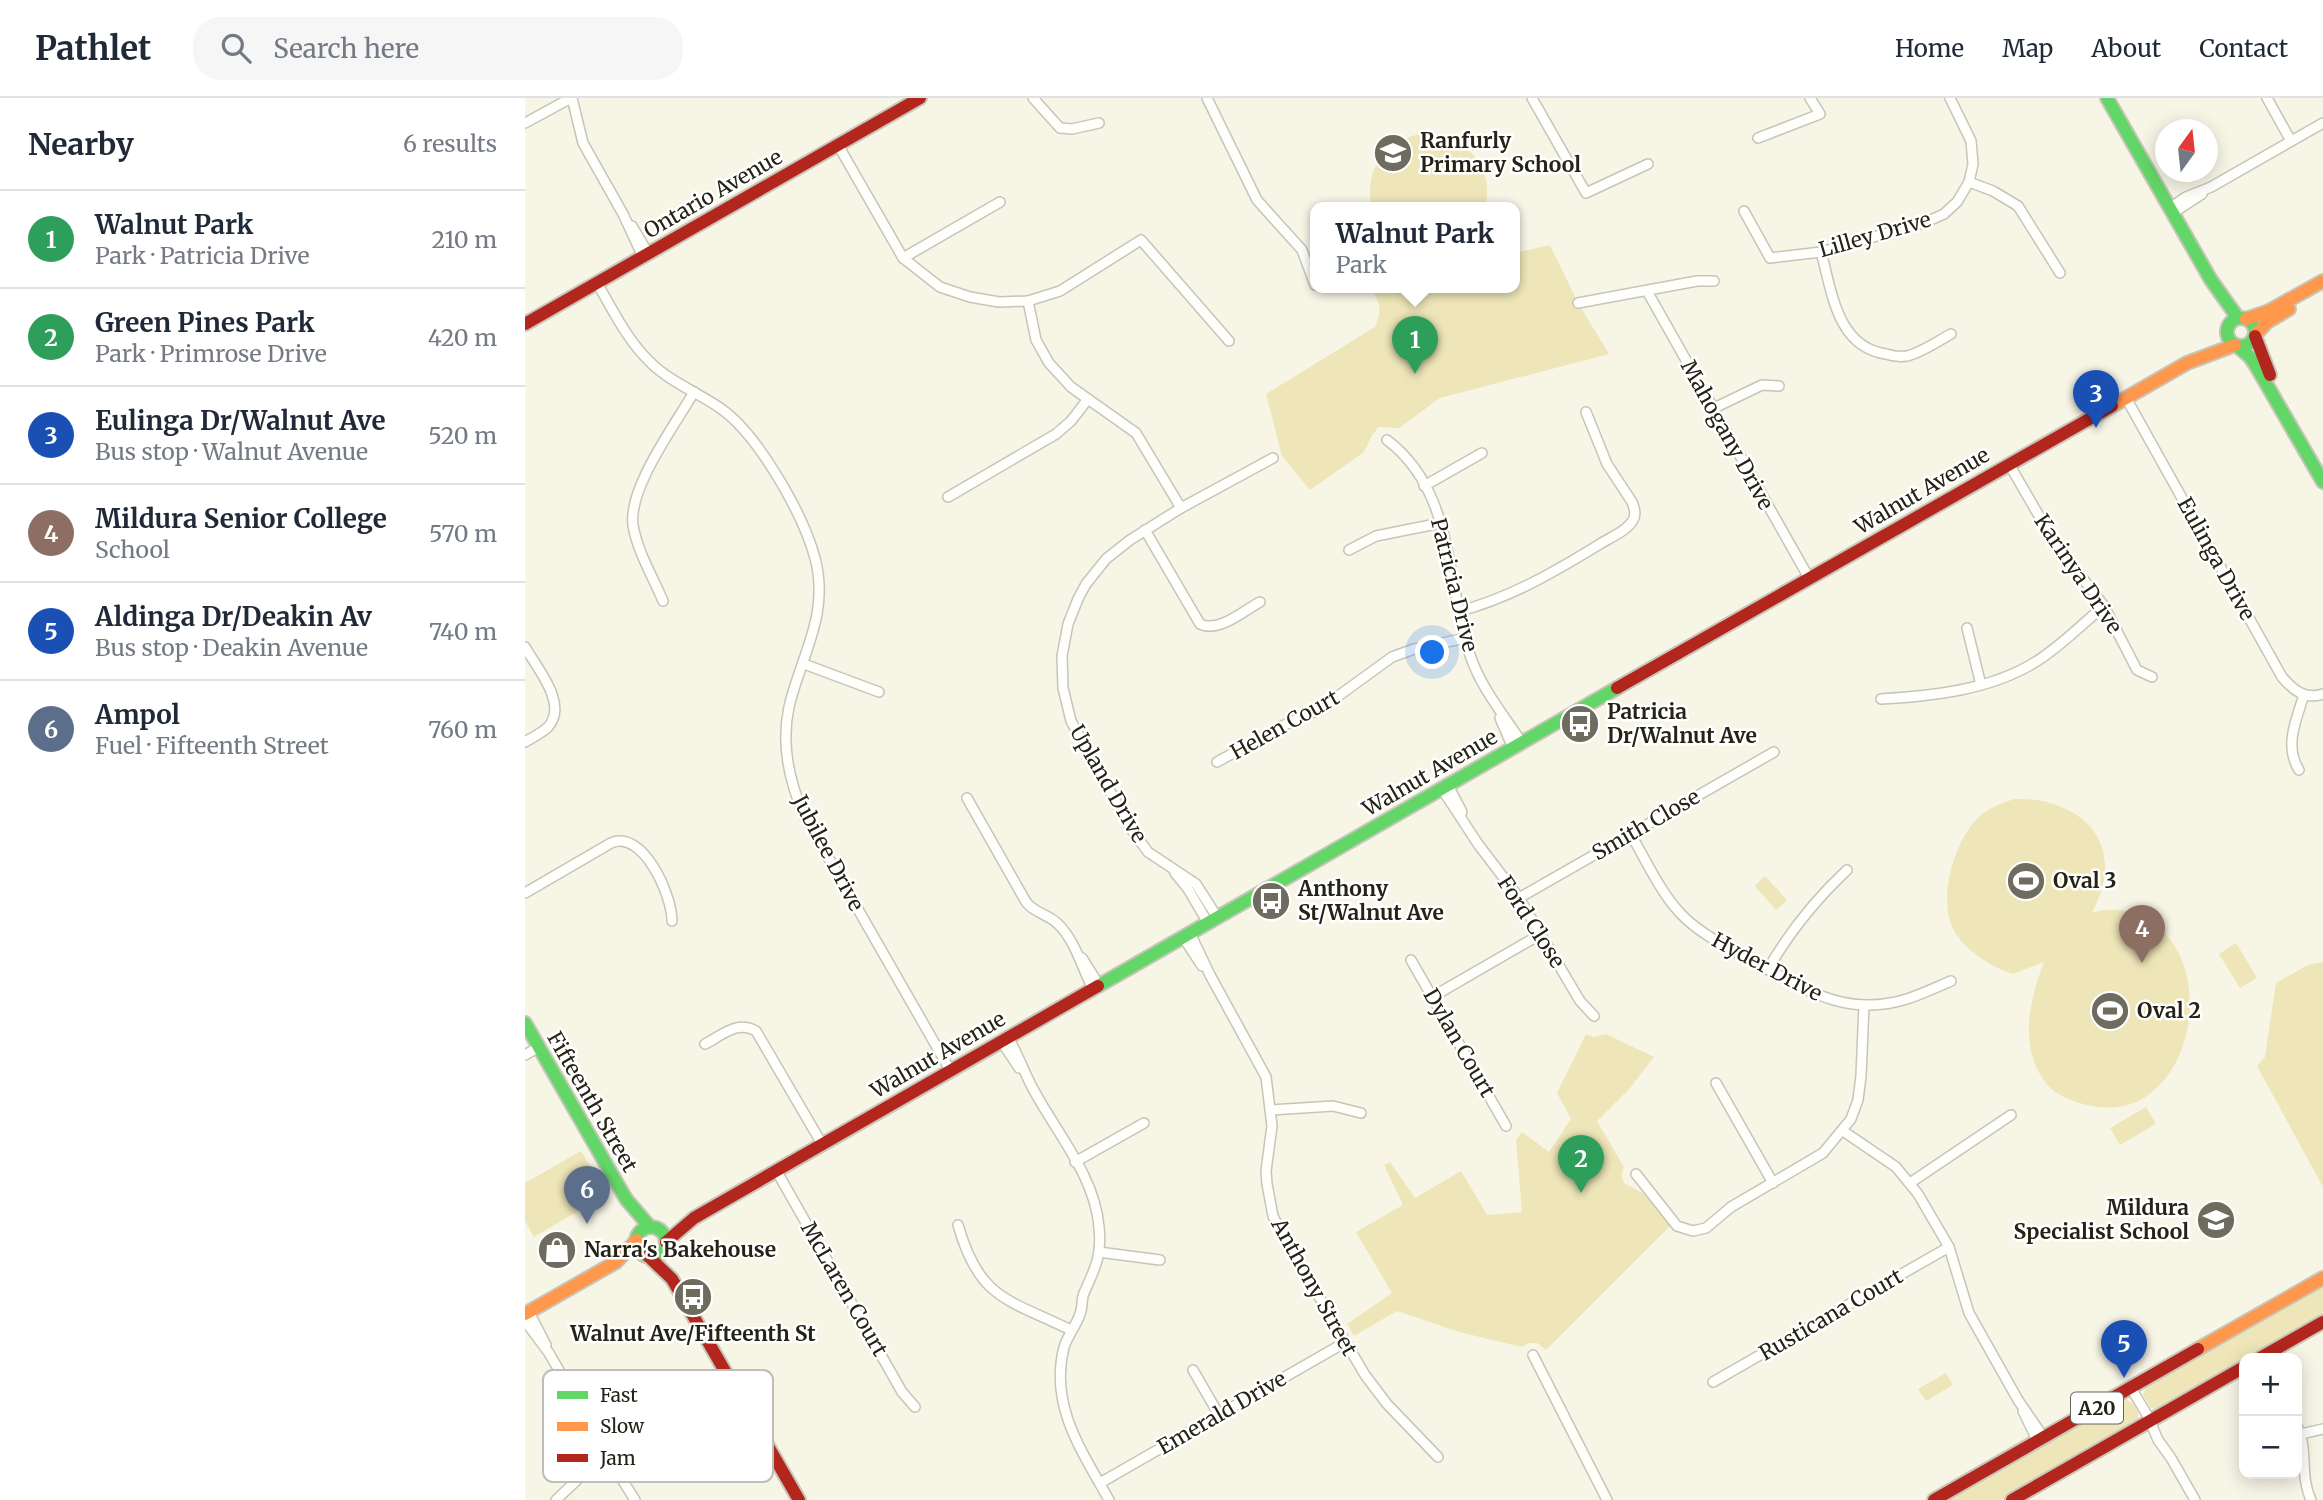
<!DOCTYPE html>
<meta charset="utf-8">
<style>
:root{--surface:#fff;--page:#f6f6f7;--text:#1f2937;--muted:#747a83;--line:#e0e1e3;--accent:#6e6c5f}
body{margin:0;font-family:Merriweather,serif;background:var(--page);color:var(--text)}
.controls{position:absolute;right:21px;bottom:21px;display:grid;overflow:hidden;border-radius:14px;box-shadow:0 4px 18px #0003}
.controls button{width:63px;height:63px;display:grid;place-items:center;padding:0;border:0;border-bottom:2px solid var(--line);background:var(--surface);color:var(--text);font:35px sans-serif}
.compass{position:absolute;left:1630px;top:21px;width:63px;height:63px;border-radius:50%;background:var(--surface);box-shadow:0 4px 18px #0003;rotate:15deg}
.you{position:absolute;left:908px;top:555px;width:24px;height:24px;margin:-18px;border:5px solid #fff;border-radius:50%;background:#1a73e8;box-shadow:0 0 0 10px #1a73e833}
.badge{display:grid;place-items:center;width:46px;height:46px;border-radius:50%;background:var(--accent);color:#fff;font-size:23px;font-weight:700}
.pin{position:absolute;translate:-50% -58px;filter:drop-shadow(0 2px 4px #0008)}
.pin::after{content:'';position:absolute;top:37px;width:24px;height:21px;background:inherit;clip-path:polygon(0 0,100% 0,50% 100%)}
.popup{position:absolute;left:785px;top:104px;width:210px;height:91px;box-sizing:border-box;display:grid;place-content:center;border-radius:14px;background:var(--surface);filter:drop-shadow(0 2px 5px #0005);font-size:23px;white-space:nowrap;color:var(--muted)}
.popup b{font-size:26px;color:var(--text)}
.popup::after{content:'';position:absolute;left:50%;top:100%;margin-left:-14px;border:14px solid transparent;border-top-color:var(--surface)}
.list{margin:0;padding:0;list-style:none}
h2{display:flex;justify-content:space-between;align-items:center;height:91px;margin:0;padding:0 28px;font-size:30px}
h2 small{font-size:23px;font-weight:400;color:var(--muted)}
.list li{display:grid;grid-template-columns:46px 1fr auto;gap:21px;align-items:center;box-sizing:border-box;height:98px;padding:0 28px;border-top:2px solid var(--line)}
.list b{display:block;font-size:26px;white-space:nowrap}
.list p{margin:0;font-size:23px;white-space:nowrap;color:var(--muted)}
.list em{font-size:23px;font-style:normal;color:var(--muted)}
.icon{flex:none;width:38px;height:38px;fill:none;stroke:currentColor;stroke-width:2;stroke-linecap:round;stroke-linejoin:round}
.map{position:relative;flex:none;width:1798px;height:1402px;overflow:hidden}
header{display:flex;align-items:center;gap:42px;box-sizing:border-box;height:98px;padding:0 35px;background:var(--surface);border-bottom:2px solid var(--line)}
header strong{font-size:33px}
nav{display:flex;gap:38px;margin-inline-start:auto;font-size:24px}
.search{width:490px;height:63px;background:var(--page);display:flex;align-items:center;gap:18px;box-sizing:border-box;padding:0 24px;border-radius:28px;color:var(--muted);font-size:26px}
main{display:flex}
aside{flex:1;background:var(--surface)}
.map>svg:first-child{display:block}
</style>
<header>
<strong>Pathlet</strong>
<div class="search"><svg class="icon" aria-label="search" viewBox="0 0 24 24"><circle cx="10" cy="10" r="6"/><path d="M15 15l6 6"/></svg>Search here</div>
<nav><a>Home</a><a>Map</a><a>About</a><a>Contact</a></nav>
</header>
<main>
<aside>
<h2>Nearby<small>6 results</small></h2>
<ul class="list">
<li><span class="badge" style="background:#2e9e5b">1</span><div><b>Walnut Park</b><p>Park · Patricia Drive</p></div><em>210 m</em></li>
<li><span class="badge" style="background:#2e9e5b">2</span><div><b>Green Pines Park</b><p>Park · Primrose Drive</p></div><em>420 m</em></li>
<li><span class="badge" style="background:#1a4fb4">3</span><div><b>Eulinga Dr/Walnut Ave</b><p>Bus stop · Walnut Avenue</p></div><em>520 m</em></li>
<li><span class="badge" style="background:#8d6e63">4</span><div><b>Mildura Senior College</b><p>School</p></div><em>570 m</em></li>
<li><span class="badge" style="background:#1a4fb4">5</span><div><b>Aldinga Dr/Deakin Av</b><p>Bus stop · Deakin Avenue</p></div><em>740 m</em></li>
<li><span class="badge" style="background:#5c6f8a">6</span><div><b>Ampol</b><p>Fuel · Fifteenth Street</p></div><em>760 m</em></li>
</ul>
</aside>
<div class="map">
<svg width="1798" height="1402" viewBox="0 0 1798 1402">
<rect width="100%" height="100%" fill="#f7f5e6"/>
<g fill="#eee6b8">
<path d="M901,35C940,37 971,70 960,110H847C837,71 863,40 901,35Z"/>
<path d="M1025,147L1053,205L1084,256L915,300L874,330L854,329L847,337L839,354L785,392L757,358L741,296L850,229C857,213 856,204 845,190H990V155Z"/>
<path d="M1490,701C1534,699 1583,723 1580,774C1579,789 1573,802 1567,815C1582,810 1598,811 1613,817C1703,854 1668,1028 1568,1008C1550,1005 1529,998 1518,981C1494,946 1505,900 1519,864L1488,876C1467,869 1444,855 1431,836C1411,806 1428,745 1452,721C1462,710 1476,705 1490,701Z"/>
<polygon points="1240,778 1262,802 1251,812 1230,788"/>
<polygon points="1711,845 1732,880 1715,890 1694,856"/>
<polygon points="1798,864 1798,1089 1732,968 1740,959 1751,885 1783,867"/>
<polygon points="1061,936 1069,939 1081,936 1129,959 1105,990 1072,1023 1099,1069 1096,1077 1099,1085 1119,1096 1145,1128 1021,1252 1012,1245 1004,1245 997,1249 934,1234 872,1213 829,1238 822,1226 867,1195 831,1134 878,1107 859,1067 865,1064 890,1100 936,1073 962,1117 997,1114 991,1042 997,1034 1024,1054 1046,1021 1032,995"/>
<polygon points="1621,1009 1631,1026 1595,1047 1585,1030"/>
<polygon points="56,1053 82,1096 9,1139 0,1123 0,1085"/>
<polygon points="1798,1188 1798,1217 1629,1311 1625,1309 1618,1296 1622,1289"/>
<polygon points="1421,1275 1428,1287 1401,1303 1393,1291"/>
<polygon points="1602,1302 1608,1306 1614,1315 1611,1325 1476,1402 1422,1402 1597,1303"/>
</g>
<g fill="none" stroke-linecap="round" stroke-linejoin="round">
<g stroke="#c7c5b8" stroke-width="12">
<g id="street">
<polyline points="47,0 58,45 98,116 118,159"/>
<polyline points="508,0 535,30 547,31 574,25"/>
<polyline points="682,0 732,102 777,152 790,187"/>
<polyline points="1007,0 1061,95 1123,66"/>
<polyline points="1742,0 1766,43"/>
<polyline points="0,25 46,0"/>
<polyline points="1233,40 1295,16 1285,0"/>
<polyline points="313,47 378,160 415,189 445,199 474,204 503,203 535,193 616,142 704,243"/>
<polyline points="1444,84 1468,93 1493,108 1535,175"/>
<polyline points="1645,110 1661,99 1686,89 1798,25"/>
<polyline points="1219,113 1245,160 1296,154 1401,124 1419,116 1432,104 1444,84 1448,66 1446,43 1425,0"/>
<polyline points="1648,115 1677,96"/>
<polyline points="107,128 123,155"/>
<path d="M1296,154C1307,194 1312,249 1361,256C1367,258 1375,259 1382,258C1396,255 1413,243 1426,236"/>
<polyline points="378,160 475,104"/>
<path d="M72,185C88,212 102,242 125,264C145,284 172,294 195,310C233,336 278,416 290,460C305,517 276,557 264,609C256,646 264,683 279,717L425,972"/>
<polyline points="1122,193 1284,480"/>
<polyline points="503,203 511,242 524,265 546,289 611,335 656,410"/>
<polyline points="1053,205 1172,183 1189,183"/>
<path d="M1601,300L1757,579C1768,592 1780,602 1798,596"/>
<polyline points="1187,311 1237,287 1254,288"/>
<path d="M862,342C930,393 921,485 945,557C956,590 978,616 997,645"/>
<polyline points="1484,366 1528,442 1579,508 1612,572 1627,579"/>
<polyline points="899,388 957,355"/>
<polyline points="423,399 531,336 546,323 563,301"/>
<path d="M620,432L675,526C694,535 718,513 735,504"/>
<polyline points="824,452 851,438 916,425"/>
<path d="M138,503C128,479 112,453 108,427C103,390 150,327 169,294"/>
<path d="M935,513C985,500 1031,473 1075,446C1086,439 1104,432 1109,420C1111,414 1109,409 1107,404L1082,366L1061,314"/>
<polyline points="1442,530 1456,587"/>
<path d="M0,549C11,569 44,606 23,629C17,635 8,639 0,644"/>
<polyline points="279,566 354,594"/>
<path d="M1356,601C1407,598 1467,592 1512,563C1536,548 1557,526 1579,508"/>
<polyline points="975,620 988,650"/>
<polyline points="692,664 757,628 794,612 867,559 889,551 941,540"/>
<path d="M1774,672C1759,648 1771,622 1779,597"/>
<polyline points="923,687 937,714"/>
<polyline points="917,691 953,746 994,800 1055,903 1069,918"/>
<path d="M442,700L501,804C509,815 523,816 533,826C550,842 557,870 568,891"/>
<path d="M1105,735C1121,762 1135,794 1156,816C1176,837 1203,849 1227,863C1279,891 1321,920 1382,901C1397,896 1412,889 1426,883"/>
<polyline points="650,775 663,791 683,825"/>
<path d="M0,795L86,745C118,731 147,797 147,823"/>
<polyline points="994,800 1249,654"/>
<polyline points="692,819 671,786 623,754 606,731 546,623 538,590 537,558 543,526 553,501 561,486 581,461 605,442 656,410 748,360"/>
<polyline points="665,835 685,877 741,979 747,1028 741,1073 742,1086 748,1118 756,1134 840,1277 862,1306 913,1359"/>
<polyline points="658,839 677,868"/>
<polyline points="557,860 574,887"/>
<polyline points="886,862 981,1028"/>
<path d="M1243,871C1265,833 1290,802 1322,772"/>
<polyline points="907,899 1016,836"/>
<path d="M483,939C492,955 498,971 506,987C529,1032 570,1077 574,1129C577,1159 570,1170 559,1195C556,1202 558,1209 555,1216C551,1228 543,1237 539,1249C524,1308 557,1353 584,1402"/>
<polyline points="476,943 494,970"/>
<path d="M180,946C197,937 213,922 231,933L297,1046"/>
<polyline points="0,957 14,949"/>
<polyline points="1191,985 1248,1085"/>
<polyline points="746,1012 808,1008 836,1015"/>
<polyline points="1318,1033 1371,1069 1393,1096 1424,1149 1444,1215 1493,1302 1519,1340"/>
<polyline points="550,1064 619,1025"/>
<polyline points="251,1072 377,1294 390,1309"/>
<polyline points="1111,1076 1152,1128 1168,1133 1181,1130 1206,1109 1298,1055 1326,1021 1333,1002 1336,978 1339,907"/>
<polyline points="1385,1085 1486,1017"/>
<path d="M433,1127C454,1201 482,1201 546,1232"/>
<polyline points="574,1154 635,1162"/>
<polyline points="4,1214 21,1247"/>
<polyline points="0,1223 24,1255 56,1311 67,1335 67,1347 62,1369 51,1383 31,1402"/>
<polyline points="1008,1257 1082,1402"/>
<polyline points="668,1272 694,1317"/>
<polyline points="1188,1284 1424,1149"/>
<polyline points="1606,1290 1627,1325"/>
<polyline points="1498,1313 1513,1344"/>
<polyline points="1625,1323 1633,1342 1646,1360 1670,1402"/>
<path d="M1772,1328C1784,1353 1774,1375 1786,1402"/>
<polyline points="1776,1336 1798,1331"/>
<polyline points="66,1355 81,1359 86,1364 110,1402"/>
<polyline points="575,1385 819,1245"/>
</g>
</g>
<g stroke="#c7c5b8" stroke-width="16">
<g id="fast">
<polyline points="1582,0 1686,182 1713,220"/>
<circle cx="1716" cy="234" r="14"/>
<polyline points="1712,248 1725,259 1731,268 1798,384"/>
<polyline points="573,888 1092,590"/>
<polyline points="0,925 101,1101 125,1129"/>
<circle cx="126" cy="1144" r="15"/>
</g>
</g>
<g stroke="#c7c5b8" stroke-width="16">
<g id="slow">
<polyline points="1721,221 1744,213 1798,183"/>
<polyline points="1731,236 1742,224 1764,211"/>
<polyline points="1587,308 1662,265 1710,247"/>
<polyline points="0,1216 91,1164 112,1142"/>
<polyline points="1673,1251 1798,1180"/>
</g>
</g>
<g stroke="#c7c5b8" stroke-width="16">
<g id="jam">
<polyline points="0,226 395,0"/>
<polyline points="1730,238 1745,277"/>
<polyline points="1092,590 1587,308"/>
<polyline points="141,1144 169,1120 573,888"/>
<polyline points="123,1158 147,1181 274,1402"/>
<polyline points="1735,1260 1798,1224"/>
<polyline points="1409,1402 1673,1251"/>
<polyline points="1487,1402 1719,1269"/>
</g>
</g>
<use href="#street" stroke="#fefefb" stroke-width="9"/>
<use href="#fast" stroke="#63d668" stroke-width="12"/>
<use href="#slow" stroke="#ff974d" stroke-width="12"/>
<use href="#jam" stroke="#b3261e" stroke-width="12"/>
</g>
<defs>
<g id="school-disc" transform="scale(2.0125)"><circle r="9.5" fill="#6e6c5f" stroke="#fff"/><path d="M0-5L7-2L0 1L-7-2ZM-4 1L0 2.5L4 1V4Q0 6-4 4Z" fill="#fff"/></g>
<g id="bus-disc" transform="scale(2.0125)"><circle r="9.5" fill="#6e6c5f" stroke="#fff"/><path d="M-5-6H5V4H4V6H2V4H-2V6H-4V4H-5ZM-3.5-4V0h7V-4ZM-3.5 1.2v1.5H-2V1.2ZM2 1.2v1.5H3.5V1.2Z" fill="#fff"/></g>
<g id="stadium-disc" transform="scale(2.0125)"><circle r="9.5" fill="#6e6c5f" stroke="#fff"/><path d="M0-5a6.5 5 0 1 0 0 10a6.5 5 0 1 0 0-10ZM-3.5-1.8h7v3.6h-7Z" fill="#fff"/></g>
<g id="shop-disc" transform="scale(2.0125)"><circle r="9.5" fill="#6e6c5f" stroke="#fff"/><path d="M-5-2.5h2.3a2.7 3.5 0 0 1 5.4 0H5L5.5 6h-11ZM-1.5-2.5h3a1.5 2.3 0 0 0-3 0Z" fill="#fff"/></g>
</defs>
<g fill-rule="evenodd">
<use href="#school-disc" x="868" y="55"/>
<use href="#bus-disc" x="1055" y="626"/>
<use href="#stadium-disc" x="1501" y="783"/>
<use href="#bus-disc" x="746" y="803"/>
<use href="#stadium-disc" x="1585" y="913"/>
<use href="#school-disc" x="1691" y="1122"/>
<use href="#shop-disc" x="32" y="1152"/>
<use href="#bus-disc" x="168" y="1199"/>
</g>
<g text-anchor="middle" stroke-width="5" stroke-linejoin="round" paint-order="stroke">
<rect fill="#fff" stroke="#66655c" stroke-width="2" x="1546" y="1294.5" width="52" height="31" rx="5"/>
<g font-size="19" font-weight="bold" fill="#252316">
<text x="1572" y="1317">A20</text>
</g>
<g font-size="21" font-weight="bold" fill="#252316" stroke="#fff" text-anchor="start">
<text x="895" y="50">Ranfurly<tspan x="895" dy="24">Primary School</tspan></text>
<text x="1082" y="621">Patricia<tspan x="1082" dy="24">Dr/Walnut Ave</tspan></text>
<text x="1528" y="790">Oval 3</text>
<text x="773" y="798">Anthony<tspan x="773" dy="24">St/Walnut Ave</tspan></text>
<text x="1612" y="920">Oval 2</text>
<text x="1664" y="1117" text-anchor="end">Mildura<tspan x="1664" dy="24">Specialist School</tspan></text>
<text x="59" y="1159">Narra's Bakehouse</text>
<text x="168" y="1243" text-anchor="middle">Walnut Ave/Fifteenth St</text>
</g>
<g font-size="21" fill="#252316" stroke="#fff">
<text transform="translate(188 96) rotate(-30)" y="7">Ontario Avenue</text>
<text transform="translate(1350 137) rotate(-16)" y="7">Lilley Drive</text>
<text transform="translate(1202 337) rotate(61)" y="7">Mahogany Drive</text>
<text transform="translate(1397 393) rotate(-30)" y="7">Walnut Avenue</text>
<text transform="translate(1691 461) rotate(61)" y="7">Eulinga Drive</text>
<text transform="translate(1553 476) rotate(56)" y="7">Karinya Drive</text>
<text transform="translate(929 487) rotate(76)" y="7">Patricia Drive</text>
<text transform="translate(760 627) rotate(-29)" y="7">Helen Court</text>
<text transform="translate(905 675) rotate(-30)" y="7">Walnut Avenue</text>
<text transform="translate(583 686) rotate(60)" y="7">Upland Drive</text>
<text transform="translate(1121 727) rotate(-30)" y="7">Smith Close</text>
<text transform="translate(303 755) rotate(62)" y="7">Jubilee Drive</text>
<text transform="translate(1006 824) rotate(57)" y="7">Ford Close</text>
<text transform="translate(1242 869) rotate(28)" y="7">Hyder Drive</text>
<text transform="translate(934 945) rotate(60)" y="7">Dylan Court</text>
<text transform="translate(413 957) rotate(-30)" y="7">Walnut Avenue</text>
<text transform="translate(67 1004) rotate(60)" y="7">Fifteenth Street</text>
<text transform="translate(789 1189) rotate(61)" y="7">Anthony Street</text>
<text transform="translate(319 1191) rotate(60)" y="7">McLaren Court</text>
<text transform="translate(1306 1217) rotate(-30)" y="7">Rusticana Court</text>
<text transform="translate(697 1315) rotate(-30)" y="7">Emerald Drive</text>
</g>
</g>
<rect x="18" y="1272" width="230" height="112" rx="10" fill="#fff" stroke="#bebdb9" stroke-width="2"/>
<rect x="32" y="1293" width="31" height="8" fill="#63d668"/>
<rect x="32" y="1324" width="31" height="9" fill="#ff974d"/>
<rect x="32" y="1356" width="31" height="8" fill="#b3261e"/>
<g font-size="19" fill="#252316">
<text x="75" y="1304">Fast</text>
<text x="75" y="1335">Slow</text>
<text x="75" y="1367">Jam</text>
</g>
</svg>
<div class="controls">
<button>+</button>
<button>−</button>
</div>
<svg class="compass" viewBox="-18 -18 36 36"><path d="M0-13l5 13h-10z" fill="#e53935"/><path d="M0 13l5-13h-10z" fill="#747a83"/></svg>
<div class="you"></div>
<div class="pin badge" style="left:890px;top:276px;background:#2e9e5b">1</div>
<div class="popup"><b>Walnut Park</b>Park</div>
<div class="pin badge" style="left:1056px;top:1095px;background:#2e9e5b">2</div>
<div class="pin badge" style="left:1571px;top:330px;background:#1a4fb4">3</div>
<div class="pin badge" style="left:1617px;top:865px;background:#8d6e63">4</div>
<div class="pin badge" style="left:1599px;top:1280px;background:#1a4fb4">5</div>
<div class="pin badge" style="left:62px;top:1126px;background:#5c6f8a">6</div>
</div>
</main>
